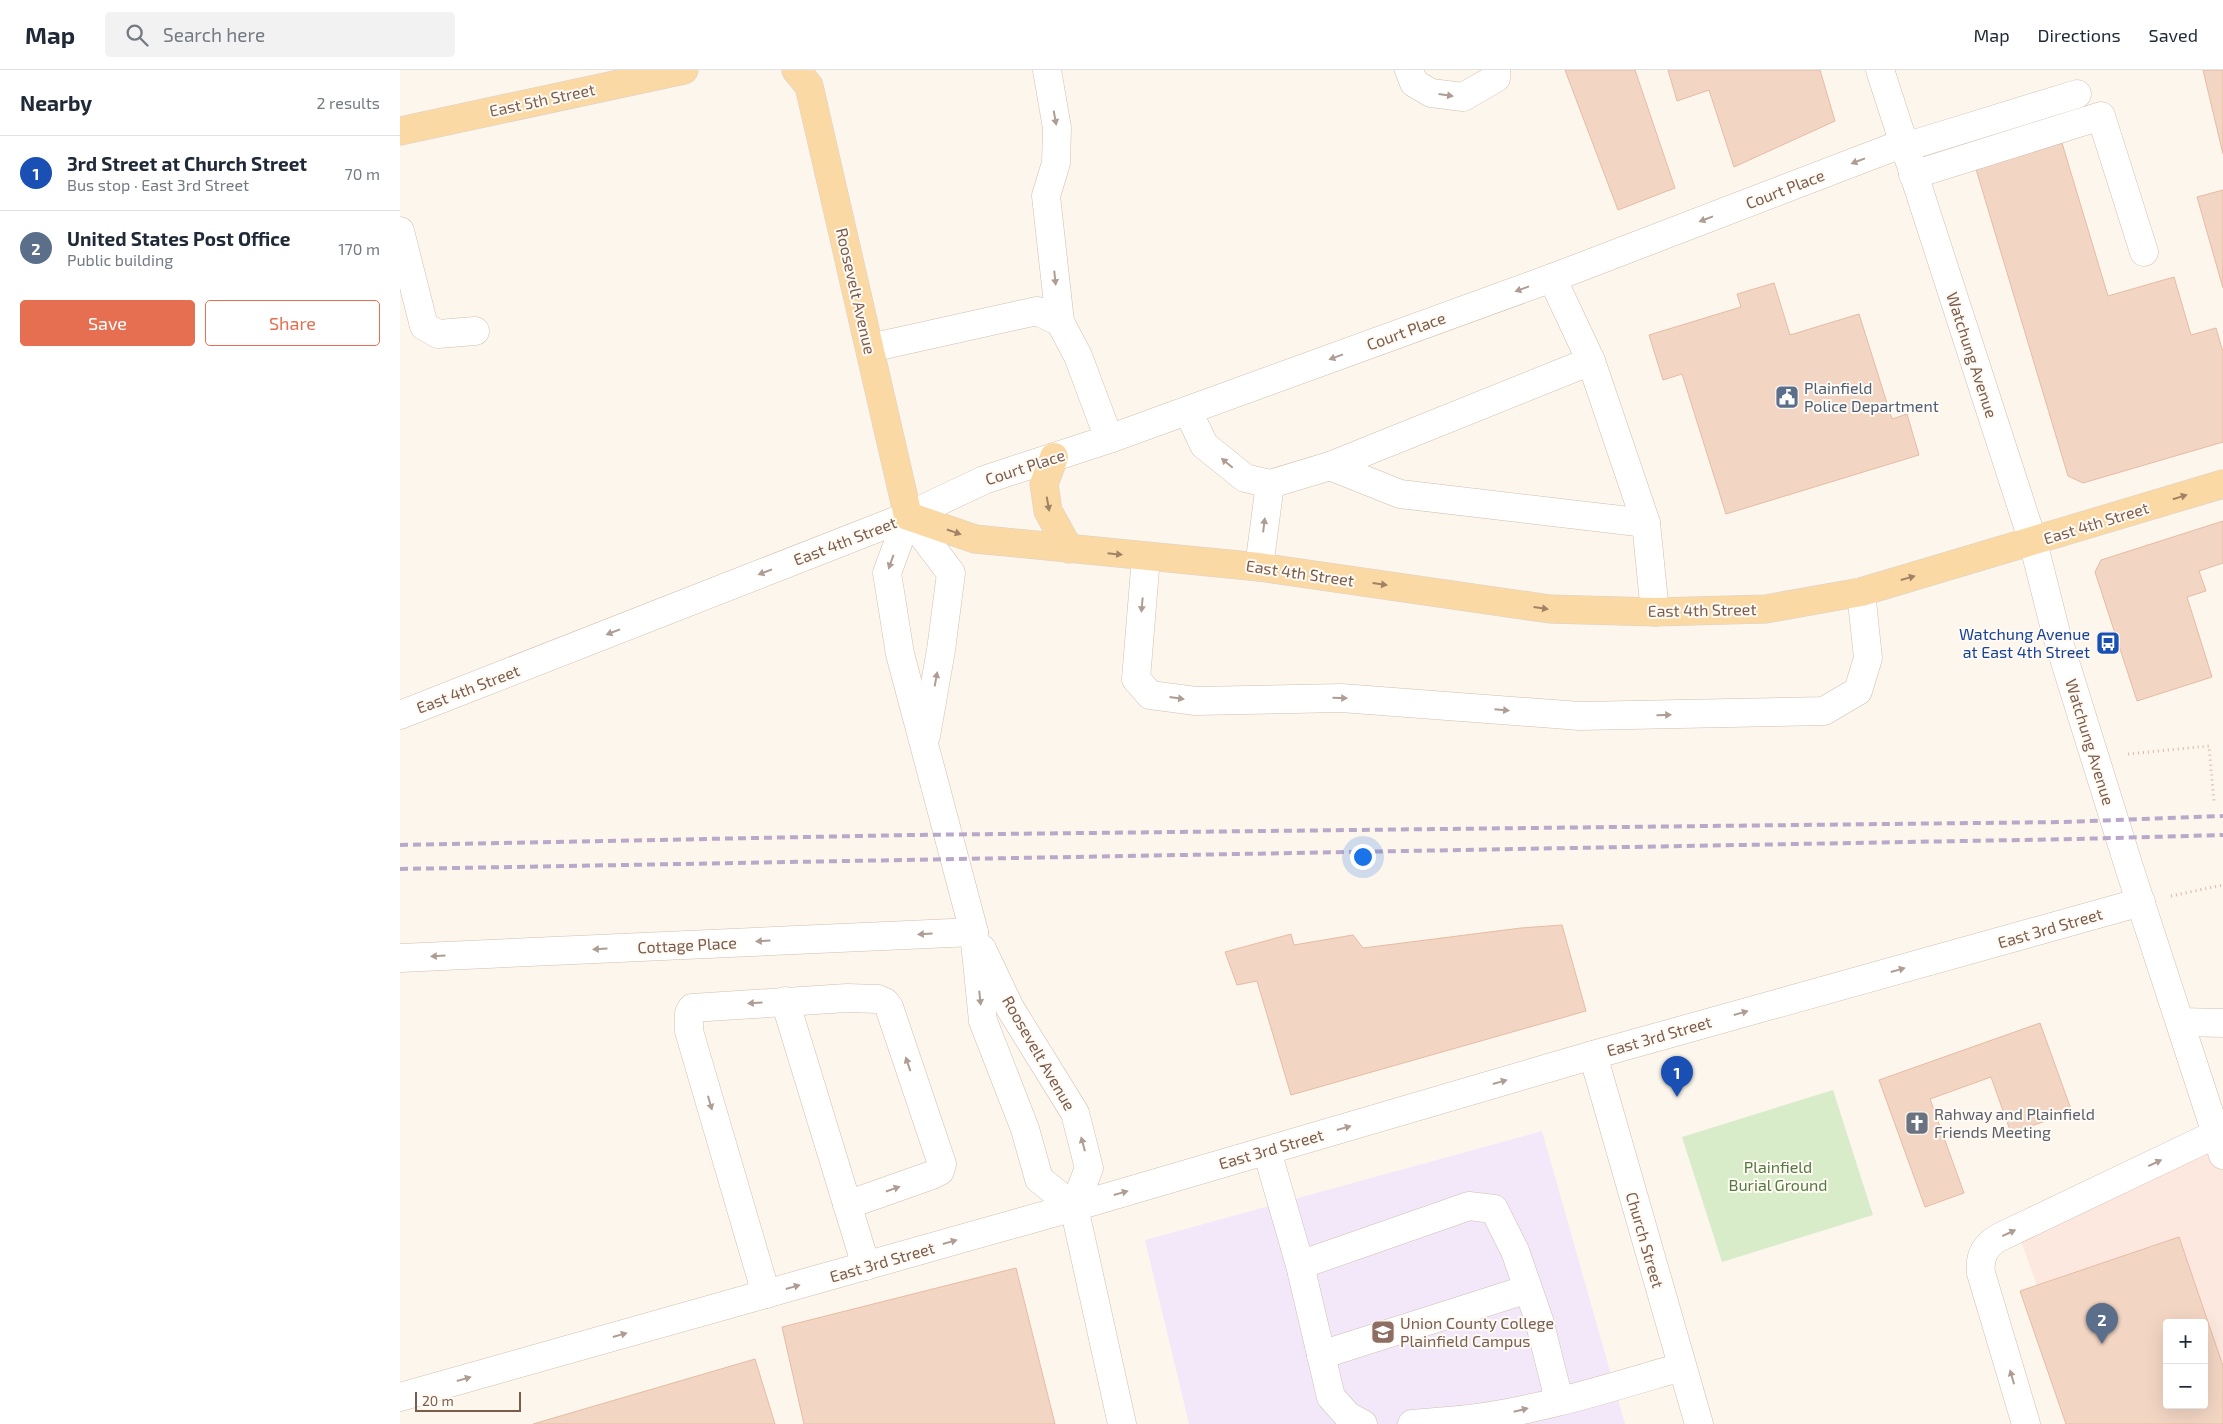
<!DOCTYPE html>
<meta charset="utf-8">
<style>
:root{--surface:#fff;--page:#f2f2f3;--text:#1f2937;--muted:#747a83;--line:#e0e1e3;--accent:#e76f51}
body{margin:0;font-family:"Exo 2",sans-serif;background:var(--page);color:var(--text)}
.controls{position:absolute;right:15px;bottom:15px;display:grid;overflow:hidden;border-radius:5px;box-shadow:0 5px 20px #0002}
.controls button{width:45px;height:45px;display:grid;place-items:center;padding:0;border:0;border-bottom:1px solid var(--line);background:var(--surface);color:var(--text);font:25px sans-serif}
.scale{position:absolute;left:15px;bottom:12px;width:106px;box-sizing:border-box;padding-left:5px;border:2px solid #7a5c4d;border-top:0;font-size:14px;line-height:18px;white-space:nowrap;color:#7a5c4d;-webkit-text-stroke:4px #fffaf3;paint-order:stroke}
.you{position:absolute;left:962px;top:786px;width:18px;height:18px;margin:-12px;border:4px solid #fff;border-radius:50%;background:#1a73e8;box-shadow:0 0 0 8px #1a73e833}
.badge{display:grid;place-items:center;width:32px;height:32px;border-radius:50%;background:var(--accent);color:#fff;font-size:16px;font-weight:700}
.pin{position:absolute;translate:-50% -41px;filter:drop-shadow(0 1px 2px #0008)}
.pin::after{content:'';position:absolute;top:26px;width:18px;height:15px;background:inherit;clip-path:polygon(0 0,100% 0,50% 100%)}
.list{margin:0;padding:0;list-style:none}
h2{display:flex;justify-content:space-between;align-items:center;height:65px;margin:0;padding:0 20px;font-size:21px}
h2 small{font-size:16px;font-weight:400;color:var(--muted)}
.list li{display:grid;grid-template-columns:32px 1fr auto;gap:15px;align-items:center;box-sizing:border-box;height:75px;padding:0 20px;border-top:1px solid var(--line)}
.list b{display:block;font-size:19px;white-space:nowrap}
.list p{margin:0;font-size:16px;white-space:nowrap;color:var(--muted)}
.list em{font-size:16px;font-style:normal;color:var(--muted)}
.actions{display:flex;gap:10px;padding:15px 20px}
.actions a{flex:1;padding:11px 0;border:1px solid var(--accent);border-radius:5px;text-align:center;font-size:18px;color:var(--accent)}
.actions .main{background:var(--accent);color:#fff}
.icon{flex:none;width:28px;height:28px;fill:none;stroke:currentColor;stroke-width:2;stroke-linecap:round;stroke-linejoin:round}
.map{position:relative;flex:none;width:1823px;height:1354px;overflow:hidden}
header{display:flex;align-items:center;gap:30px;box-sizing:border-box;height:70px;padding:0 25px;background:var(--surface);border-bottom:1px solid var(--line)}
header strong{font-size:24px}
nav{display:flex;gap:28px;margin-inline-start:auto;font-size:18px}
.search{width:350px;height:45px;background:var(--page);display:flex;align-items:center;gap:12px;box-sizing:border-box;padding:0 18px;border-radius:5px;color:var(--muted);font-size:19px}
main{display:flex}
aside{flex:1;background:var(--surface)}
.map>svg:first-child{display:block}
</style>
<header>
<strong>Map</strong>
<div class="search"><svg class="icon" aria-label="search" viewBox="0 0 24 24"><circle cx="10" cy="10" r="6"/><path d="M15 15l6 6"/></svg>Search here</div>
<nav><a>Map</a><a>Directions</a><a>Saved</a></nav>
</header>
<main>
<aside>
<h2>Nearby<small>2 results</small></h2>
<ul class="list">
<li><span class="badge" style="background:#1a4fb4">1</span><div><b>3rd Street at Church Street</b><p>Bus stop · East 3rd Street</p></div><em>70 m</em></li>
<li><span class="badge" style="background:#5c6f8a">2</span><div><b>United States Post Office</b><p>Public building</p></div><em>170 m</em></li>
</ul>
<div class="actions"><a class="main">Save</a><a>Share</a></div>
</aside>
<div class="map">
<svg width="1823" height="1354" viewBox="0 0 1823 1354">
<rect width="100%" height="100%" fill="#fdf6ec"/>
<path fill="#fde8e0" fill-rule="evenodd" d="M1823,1071V1354H1685L1618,1162ZM1767,1253H1804V1335H1767Z"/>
<polygon fill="#f3e8fa" points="1142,1061 1225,1354 789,1354 745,1170"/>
<polygon fill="#d8ecc9" points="1433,1020 1473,1145 1322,1192 1282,1067"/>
<g fill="#f3d5c3" stroke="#e6bba3" fill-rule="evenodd">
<polygon points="1165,0 1235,0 1275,118 1218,140"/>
<polygon points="1268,0 1420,0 1435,51 1334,97 1309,20 1277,31"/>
<polygon points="1803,0 1823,0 1823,84"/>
<polygon points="1662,73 1708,226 1774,207 1791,265 1816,258 1823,282 1823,372 1683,413 1668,406 1576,99"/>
<polygon points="1823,120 1823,218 1797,127"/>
<polygon points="1374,213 1390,265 1459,244 1492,349 1507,344 1519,385 1326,444 1282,304 1263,310 1249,265 1341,237 1337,224"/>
<polygon points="1823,451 1823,493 1799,501 1806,521 1787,527 1812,607 1737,631 1695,502 1701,490"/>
<polygon points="1162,855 1186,941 891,1025 857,911 837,915 825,882 891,864 894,875 953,865 963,878 1121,858"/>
<polygon points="1640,953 1672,1042 1611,1063 1591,1007 1530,1029 1564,1123 1525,1137 1479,1010"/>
<path d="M1779,1167L1823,1296V1354H1666L1620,1221ZM1767,1253H1804V1335H1767Z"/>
<polygon points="616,1198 655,1354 404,1354 382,1257"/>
<polygon points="355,1289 375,1354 133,1354"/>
</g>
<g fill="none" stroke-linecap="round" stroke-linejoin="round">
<g stroke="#d1beb0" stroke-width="29">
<g id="minor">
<polyline points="647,0 657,58 656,93 646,126 660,252"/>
<polyline points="1009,0 1014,13 1031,23 1063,27 1096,8 1096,0"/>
<polyline points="1480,0 1633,472 1656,563 1729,797 1823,1085"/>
<polyline points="1505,77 1677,24"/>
<polyline points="1513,105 1701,46 1744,182"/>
<polyline points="0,161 24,256 38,264 75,261"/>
<polyline points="1152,208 1191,291 1246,453 1255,542"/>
<polyline points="470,278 637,241 660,252 678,286 709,369"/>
<polyline points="788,341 804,375 845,408 870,414 930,396 1191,291"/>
<polyline points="930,396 1000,424 1246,453"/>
<polyline points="508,446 487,503 500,584 574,862 583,951 625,1059 639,1109 674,1137"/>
<polyline points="508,446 551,503 541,580 526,666"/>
<polyline points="746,487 736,609 750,625 796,631 941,628 1180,646 1424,641 1458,621 1468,588 1461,522"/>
<polyline points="859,497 870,414"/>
<polyline points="0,645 508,446 584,410 709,369 1152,208 1504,73"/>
<polyline points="582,879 610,938 675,1043 689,1098 674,1137 722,1354"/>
<polyline points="0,888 574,862"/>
<polyline points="385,931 466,1196"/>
<polyline points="1780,952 1823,953"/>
<polyline points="1193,985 1299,1354"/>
<polyline points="867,1081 900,1195 931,1327 948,1346 963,1354"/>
<polyline points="900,1195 1069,1136 1094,1139 1115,1181 1139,1250 1159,1330"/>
<polyline points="366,1224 289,961 289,943 292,938 447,928 478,929 485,932 489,937 542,1094 540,1101 532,1105 447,1135"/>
<polyline points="921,1285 1128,1219"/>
<polyline points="0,1327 674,1137 1193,985 1741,832"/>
<polyline points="1012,1354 1060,1350"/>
<path d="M1061,1354L1060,1350C1135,1342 1209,1318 1281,1297"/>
<path d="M1626,1354L1581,1203C1579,1187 1585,1176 1598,1168L1816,1064"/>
</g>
</g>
<g stroke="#dad1cd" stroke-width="29">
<g id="major">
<polyline points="396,0 409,16 508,446 575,469 859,497 1150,539 1255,542 1366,539 1461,522 1823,414"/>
<polyline points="0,61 284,0"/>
<polyline points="654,387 644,414 648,441 669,479"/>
</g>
</g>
<g stroke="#d9b8a5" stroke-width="3" stroke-dasharray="1 4" stroke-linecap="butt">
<polyline points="1728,684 1809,676 1814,732"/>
<polyline points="1771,826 1823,815"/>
</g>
<use href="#minor" stroke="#fff" stroke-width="28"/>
<use href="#major" stroke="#fbd9a5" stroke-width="28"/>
<g stroke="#b9a8c9" stroke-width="4" stroke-dasharray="8 5" stroke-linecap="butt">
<polyline points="0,775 509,765 1664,752 1823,746"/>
<polyline points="0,799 1675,769 1823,765"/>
</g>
</g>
<defs><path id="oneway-solid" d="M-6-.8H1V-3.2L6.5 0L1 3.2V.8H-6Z" transform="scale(1.25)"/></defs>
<g fill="#af9d94">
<use href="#oneway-solid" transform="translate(1046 25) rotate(8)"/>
<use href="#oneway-solid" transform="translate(655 48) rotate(80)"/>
<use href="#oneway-solid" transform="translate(1458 91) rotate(159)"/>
<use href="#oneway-solid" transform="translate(1306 149) rotate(159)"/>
<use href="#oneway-solid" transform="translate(655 208) rotate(84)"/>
<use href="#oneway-solid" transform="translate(1122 219) rotate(160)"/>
<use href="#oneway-solid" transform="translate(936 287) rotate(160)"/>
<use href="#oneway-solid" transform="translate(827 393) rotate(-140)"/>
<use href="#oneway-solid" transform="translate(864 455) rotate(-83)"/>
<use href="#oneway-solid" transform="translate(491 492) rotate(110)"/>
<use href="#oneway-solid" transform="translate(365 502) rotate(159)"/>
<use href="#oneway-solid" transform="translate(742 535) rotate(95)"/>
<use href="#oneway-solid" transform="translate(213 562) rotate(159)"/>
<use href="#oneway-solid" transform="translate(536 609) rotate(-80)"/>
<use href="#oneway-solid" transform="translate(777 628) rotate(8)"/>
<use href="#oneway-solid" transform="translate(940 628) rotate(1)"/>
<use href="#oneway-solid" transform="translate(1102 640) rotate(5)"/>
<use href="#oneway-solid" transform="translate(1264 645) rotate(-1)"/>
<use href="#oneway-solid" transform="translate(525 864) rotate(177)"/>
<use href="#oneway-solid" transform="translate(363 871) rotate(177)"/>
<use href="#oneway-solid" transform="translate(200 879) rotate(177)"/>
<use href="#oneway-solid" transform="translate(38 886) rotate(177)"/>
<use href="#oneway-solid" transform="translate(1498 900) rotate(-16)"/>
<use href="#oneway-solid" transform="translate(580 928) rotate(84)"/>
<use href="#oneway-solid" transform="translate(355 933) rotate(177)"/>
<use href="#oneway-solid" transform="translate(1341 943) rotate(-16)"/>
<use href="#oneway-solid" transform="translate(508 994) rotate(-109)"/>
<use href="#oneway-solid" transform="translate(1100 1012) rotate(-16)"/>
<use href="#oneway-solid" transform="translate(310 1033) rotate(74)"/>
<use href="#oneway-solid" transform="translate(944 1058) rotate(-16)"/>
<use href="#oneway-solid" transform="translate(683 1074) rotate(-105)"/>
<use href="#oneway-solid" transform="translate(1755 1093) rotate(-25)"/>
<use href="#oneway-solid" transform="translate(493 1119) rotate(-19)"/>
<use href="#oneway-solid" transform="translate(721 1123) rotate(-16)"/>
<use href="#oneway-solid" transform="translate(1609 1163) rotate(-25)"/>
<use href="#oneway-solid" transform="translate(550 1172) rotate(-16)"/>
<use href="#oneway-solid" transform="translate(393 1217) rotate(-16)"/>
<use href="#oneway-solid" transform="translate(220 1265) rotate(-16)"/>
<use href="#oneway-solid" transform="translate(1612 1307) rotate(-106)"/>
<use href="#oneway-solid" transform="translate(64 1309) rotate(-16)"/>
<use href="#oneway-solid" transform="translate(1121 1340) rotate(-14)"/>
</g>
<g fill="#a18267">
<use href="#oneway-solid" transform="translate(1780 427) rotate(-17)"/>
<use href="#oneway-solid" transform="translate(648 434) rotate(80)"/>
<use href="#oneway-solid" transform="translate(554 462) rotate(19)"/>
<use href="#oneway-solid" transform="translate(715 484) rotate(6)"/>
<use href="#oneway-solid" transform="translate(1508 508) rotate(-16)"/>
<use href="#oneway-solid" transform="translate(980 514) rotate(8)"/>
<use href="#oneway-solid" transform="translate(1141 538) rotate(8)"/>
</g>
<defs>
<g id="civic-square" transform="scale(1.25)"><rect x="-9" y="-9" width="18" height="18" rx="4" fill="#5c6f8a" stroke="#fffaf3"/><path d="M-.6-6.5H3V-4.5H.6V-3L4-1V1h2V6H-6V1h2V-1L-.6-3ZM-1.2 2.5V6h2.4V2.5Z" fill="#fff"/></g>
<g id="bus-square" transform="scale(1.25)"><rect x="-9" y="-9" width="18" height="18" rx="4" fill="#1a4fb4" stroke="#fffaf3"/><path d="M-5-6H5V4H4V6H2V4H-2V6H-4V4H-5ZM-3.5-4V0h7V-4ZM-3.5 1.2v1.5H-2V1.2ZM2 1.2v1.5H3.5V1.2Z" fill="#fff"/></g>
<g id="church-square" transform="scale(1.25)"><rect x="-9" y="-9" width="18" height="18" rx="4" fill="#6b7280" stroke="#fffaf3"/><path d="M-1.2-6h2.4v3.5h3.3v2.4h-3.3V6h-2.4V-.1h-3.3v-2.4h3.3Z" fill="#fff"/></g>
<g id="university-square" transform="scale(1.25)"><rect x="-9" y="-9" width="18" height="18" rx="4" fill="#8d6e63" stroke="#fffaf3"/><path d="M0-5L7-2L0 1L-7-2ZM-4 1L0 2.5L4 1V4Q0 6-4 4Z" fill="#fff"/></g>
</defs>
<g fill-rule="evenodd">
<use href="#civic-square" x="1387" y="327"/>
<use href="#bus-square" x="1708" y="573"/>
<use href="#church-square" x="1517" y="1053"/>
<use href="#university-square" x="983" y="1262"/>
</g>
<g text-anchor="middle" stroke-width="4" stroke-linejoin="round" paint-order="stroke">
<g font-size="16" fill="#7a5c4d" stroke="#fffaf3">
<text transform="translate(142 30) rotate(-12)" y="6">East 5th Street</text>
<text transform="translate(1385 119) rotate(-21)" y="6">Court Place</text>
<text transform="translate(456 221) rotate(77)" y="6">Roosevelt Avenue</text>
<text transform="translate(1006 261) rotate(-20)" y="6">Court Place</text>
<text transform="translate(1572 285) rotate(72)" y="6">Watchung Avenue</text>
<text transform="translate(625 397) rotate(-18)" y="6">Court Place</text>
<text transform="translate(1696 453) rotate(-17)" y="6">East 4th Street</text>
<text transform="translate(445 471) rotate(-21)" y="6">East 4th Street</text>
<text transform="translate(900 503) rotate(8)" y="6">East 4th Street</text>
<text transform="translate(1302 540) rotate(-1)" y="6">East 4th Street</text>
<text transform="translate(68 619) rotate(-21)" y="6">East 4th Street</text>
<text transform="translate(1690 672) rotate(73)" y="6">Watchung Avenue</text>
<text transform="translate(1650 858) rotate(-16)" y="6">East 3rd Street</text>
<text transform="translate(287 875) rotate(-3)" y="6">Cottage Place</text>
<text transform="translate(1259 966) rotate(-16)" y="6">East 3rd Street</text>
<text transform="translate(639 983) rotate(60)" y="6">Roosevelt Avenue</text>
<text transform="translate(871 1079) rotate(-16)" y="6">East 3rd Street</text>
<text transform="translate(1245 1170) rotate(74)" y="6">Church Street</text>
<text transform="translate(482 1192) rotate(-16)" y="6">East 3rd Street</text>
</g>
<g font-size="16" fill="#4e5e75" stroke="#fffaf3" text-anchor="start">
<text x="1404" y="324">Plainfield<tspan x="1404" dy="18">Police Department</tspan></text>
</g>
<g font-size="16" fill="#164399" stroke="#fffaf3" text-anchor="end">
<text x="1690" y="570">Watchung Avenue<tspan x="1690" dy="18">at East 4th Street</tspan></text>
</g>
<g font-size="16" fill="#5b616d" stroke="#fffaf3" text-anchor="start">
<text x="1534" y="1050">Rahway and Plainfield<tspan x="1534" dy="18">Friends Meeting</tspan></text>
</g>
<g font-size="16" fill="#537a41" stroke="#fffaf3">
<text x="1378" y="1103">Plainfield<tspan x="1378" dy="18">Burial Ground</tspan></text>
</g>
<g font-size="16" fill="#785e54" stroke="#fffaf3" text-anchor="start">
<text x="1000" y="1259">Union County College<tspan x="1000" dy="18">Plainfield Campus</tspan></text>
</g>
</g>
</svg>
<div class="controls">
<button>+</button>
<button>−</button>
</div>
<div class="scale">20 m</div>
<div class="you"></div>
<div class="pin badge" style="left:1277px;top:1027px;background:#1a4fb4">1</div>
<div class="pin badge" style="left:1702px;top:1274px;background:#5c6f8a">2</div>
</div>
</main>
